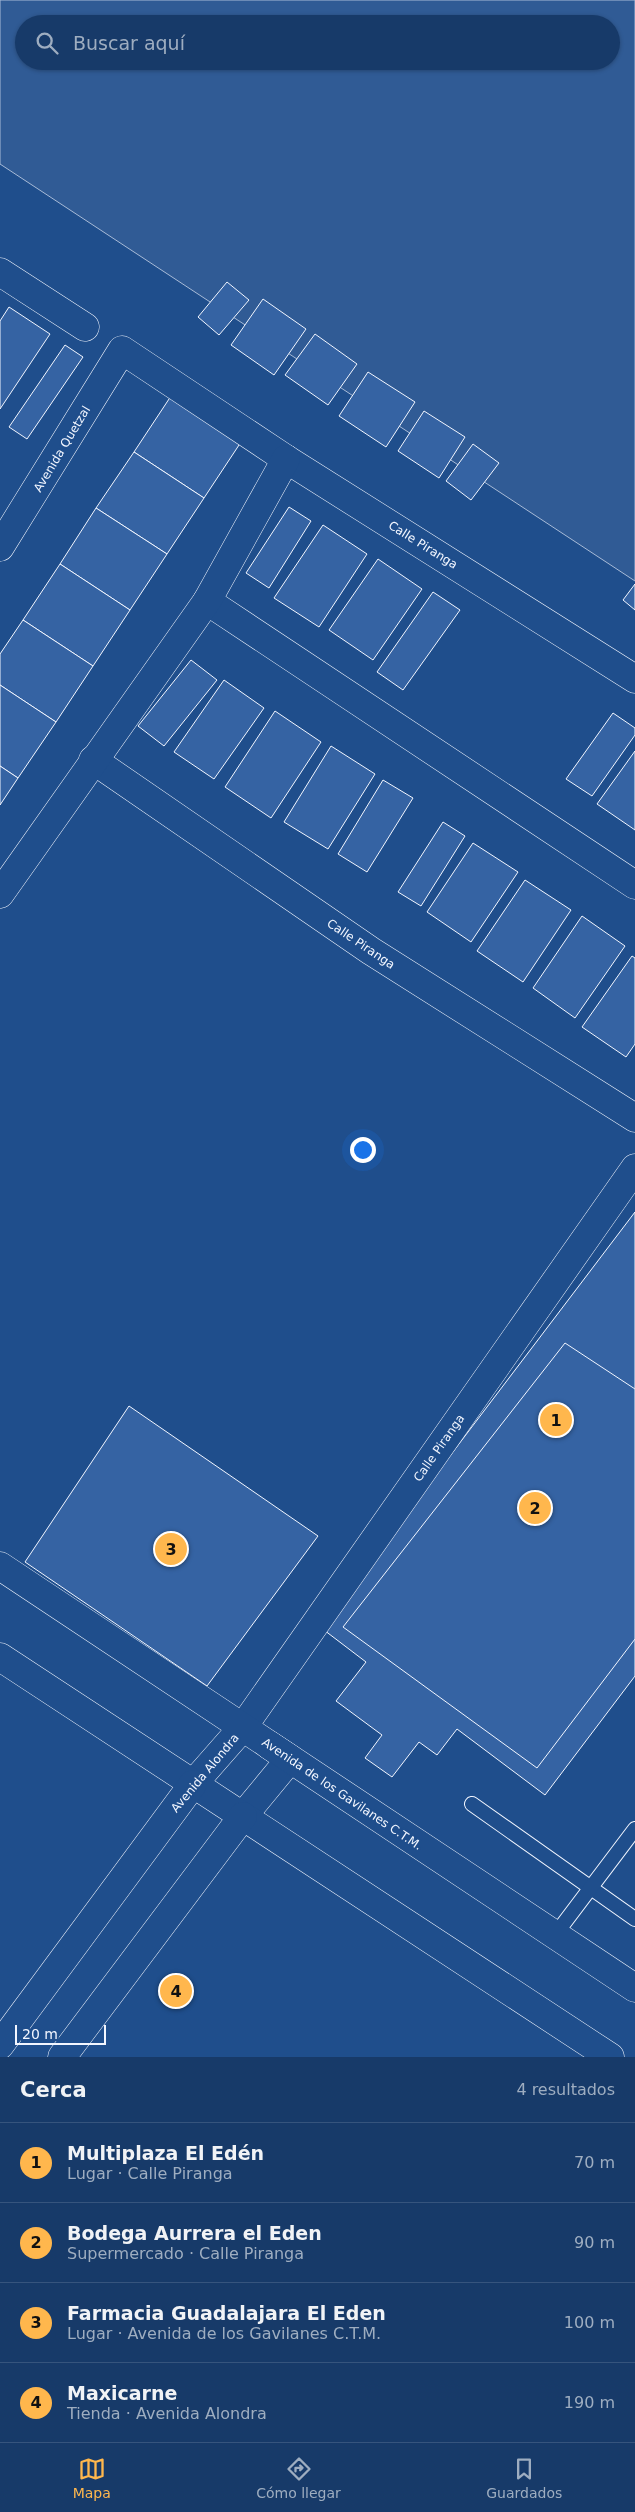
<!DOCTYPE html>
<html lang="es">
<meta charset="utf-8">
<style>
:root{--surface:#173a69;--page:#244571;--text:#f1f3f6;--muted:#9eadc0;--line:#36547d;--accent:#ffb74d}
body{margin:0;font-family:"DejaVu Sans",sans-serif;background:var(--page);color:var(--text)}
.scale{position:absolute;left:15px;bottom:12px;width:91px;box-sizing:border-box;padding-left:5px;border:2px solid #f2f6ff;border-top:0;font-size:14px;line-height:18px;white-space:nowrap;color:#f2f6ff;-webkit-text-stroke:4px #1f4e8c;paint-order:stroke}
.you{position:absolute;left:362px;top:1149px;width:18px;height:18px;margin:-12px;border:4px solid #fff;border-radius:50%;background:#1a73e8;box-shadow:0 0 0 8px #1a73e833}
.badge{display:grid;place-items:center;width:32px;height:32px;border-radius:50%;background:var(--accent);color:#111;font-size:16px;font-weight:700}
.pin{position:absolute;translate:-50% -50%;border:2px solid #fff;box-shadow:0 1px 5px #0006}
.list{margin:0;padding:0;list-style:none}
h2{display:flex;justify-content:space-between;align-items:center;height:65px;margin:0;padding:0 20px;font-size:21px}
h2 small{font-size:16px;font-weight:400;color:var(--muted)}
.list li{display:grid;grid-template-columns:32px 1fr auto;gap:15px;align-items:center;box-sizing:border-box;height:80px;padding:0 20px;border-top:1px solid var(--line)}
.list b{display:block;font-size:19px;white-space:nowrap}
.list p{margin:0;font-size:16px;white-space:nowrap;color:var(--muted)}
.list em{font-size:16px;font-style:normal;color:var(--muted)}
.icon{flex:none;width:28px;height:28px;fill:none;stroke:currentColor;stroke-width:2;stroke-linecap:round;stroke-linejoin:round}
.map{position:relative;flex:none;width:635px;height:2057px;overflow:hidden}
.search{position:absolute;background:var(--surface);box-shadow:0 1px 4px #0004;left:15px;right:15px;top:15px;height:55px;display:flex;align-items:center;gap:12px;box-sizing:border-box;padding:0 18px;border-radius:28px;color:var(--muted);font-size:19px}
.sheet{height:385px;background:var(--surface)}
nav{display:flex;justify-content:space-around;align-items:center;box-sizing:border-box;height:70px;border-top:1px solid var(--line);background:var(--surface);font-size:14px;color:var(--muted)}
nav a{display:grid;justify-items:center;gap:2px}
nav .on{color:var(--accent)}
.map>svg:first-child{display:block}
</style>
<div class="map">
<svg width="635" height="2057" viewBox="0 0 635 2057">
<rect width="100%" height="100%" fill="#1f4e8c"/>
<path fill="#305b95" stroke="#a8bbd7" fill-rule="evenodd" d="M0,0H635V581L0,164ZM24,24H611V61H24Z"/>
<g fill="#3563a3" stroke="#f2f6ff">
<polygon points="227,282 249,300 219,335 198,317"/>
<polygon points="263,299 306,329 274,375 231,345"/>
<polygon points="9,307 50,334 0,409 0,321"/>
<polygon points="315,334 357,364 328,405 285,375"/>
<polygon points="65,345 83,357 27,439 9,427"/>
<polygon points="368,372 415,402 386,447 339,416"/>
<polygon points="171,396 241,442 204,498 134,452"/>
<polygon points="424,411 465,437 439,478 398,451"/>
<polygon points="473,444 499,463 471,500 446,481"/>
<polygon points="134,452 204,498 167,554 96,508"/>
<polygon points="289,507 311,521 269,588 246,573"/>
<polygon points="96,508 167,554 130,610 60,564"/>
<polygon points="323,525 367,554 319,627 274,598"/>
<polygon points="378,559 422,589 373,660 329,630"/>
<polygon points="60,564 130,610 93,666 23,620"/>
<polygon points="635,584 635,610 623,600"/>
<polygon points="433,592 460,610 403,690 377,672"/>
<polygon points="23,620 93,666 56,722 0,685 0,654"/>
<polygon points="191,660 217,680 164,746 138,726"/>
<polygon points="224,680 264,708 214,779 174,752"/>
<polygon points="0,685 56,722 18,778 0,766"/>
<polygon points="275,711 321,742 271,818 225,787"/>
<polygon points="613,713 635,728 635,735 592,796 566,779"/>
<polygon points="331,746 375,774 328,849 284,822"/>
<polygon points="635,751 635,830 597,804"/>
<polygon points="0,766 18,778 0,805"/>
<polygon points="383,780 413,798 367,872 338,854"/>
<polygon points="443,822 465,836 421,906 398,892"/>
<polygon points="473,843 518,872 471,942 427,912"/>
<polygon points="525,880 571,910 523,982 477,951"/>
<polygon points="582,916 625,946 575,1018 533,988"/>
<polygon points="632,956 635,958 635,1044 626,1057 582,1027"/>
<polygon points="635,1212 635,1676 545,1795 457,1729 437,1755 419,1742 392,1777 365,1758 382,1735 336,1701 366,1662 320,1627"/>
<polygon points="565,1343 635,1389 635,1639 537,1768 343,1627"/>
<polygon points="129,1406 318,1536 207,1686 25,1562"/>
</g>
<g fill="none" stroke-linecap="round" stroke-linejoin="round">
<g stroke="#f2f6ff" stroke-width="16">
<g id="service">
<polyline points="472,1804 635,1919"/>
<polyline points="555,1935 635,1829"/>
</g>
</g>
<g stroke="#f2f6ff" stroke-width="29">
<g id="minor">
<polyline points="0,272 85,327"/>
<polyline points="0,547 122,350 286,459 635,679"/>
<polyline points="207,601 635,885"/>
<polyline points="93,760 371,951 635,1118"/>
<polyline points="0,894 207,601 286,459"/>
<polyline points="193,1784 243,1727 635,1168"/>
<polyline points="243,1816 290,1759 269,1745"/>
</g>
</g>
<g stroke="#f2f6ff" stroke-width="29">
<g id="tertiary">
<polyline points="0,1566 635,1988"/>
<polyline points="0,1657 610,2057"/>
</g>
</g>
<g stroke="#f2f6ff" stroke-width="29">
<g id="secondary">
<polyline points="0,2045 193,1784"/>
<polyline points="62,2057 243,1816"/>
</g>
</g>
<use href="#service" stroke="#1f4e8c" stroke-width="14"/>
<use href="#minor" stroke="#1f4e8c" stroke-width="28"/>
<use href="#tertiary" stroke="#1f4e8c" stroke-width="28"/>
<use href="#secondary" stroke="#1f4e8c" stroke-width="28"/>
</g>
<g text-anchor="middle" stroke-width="4" stroke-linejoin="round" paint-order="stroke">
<g font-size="12" fill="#f2f6ff" stroke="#1f4e8c">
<text transform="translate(62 449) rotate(-59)" y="4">Avenida Quetzal</text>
<text transform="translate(423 545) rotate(32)" y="4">Calle Piranga</text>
<text transform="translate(361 944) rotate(34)" y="4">Calle Piranga</text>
<text transform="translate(439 1448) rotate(-55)" y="4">Calle Piranga</text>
<text transform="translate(205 1773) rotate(-50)" y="4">Avenida Alondra</text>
<text transform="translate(342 1794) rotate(34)" y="4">Avenida de los Gavilanes C.T.M.</text>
</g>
</g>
</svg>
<div class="scale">20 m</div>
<div class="you"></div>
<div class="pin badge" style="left:556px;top:1420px">1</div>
<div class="pin badge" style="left:535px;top:1508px">2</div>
<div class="pin badge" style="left:171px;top:1549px">3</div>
<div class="pin badge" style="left:176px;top:1991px">4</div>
<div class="search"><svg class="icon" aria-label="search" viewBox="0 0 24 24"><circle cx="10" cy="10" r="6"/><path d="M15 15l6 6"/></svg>Buscar aquí</div>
</div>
<section class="sheet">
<h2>Cerca<small>4 resultados</small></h2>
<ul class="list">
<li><span class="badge">1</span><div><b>Multiplaza El Edén</b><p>Lugar · Calle Piranga</p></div><em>70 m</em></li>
<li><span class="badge">2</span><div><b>Bodega Aurrera el Eden</b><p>Supermercado · Calle Piranga</p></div><em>90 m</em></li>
<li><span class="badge">3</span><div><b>Farmacia Guadalajara El Eden</b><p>Lugar · Avenida de los Gavilanes C.T.M.</p></div><em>100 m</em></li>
<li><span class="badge">4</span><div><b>Maxicarne</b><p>Tienda · Avenida Alondra</p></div><em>190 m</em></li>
</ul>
</section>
<nav>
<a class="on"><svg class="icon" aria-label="map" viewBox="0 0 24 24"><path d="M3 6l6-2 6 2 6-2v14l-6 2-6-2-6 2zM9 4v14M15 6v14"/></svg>Mapa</a>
<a><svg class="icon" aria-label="directions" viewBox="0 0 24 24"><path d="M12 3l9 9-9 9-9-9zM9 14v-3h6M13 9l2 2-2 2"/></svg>Cómo llegar</a>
<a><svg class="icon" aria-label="saved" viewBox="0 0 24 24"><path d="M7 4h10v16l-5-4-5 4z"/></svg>Guardados</a>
</nav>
